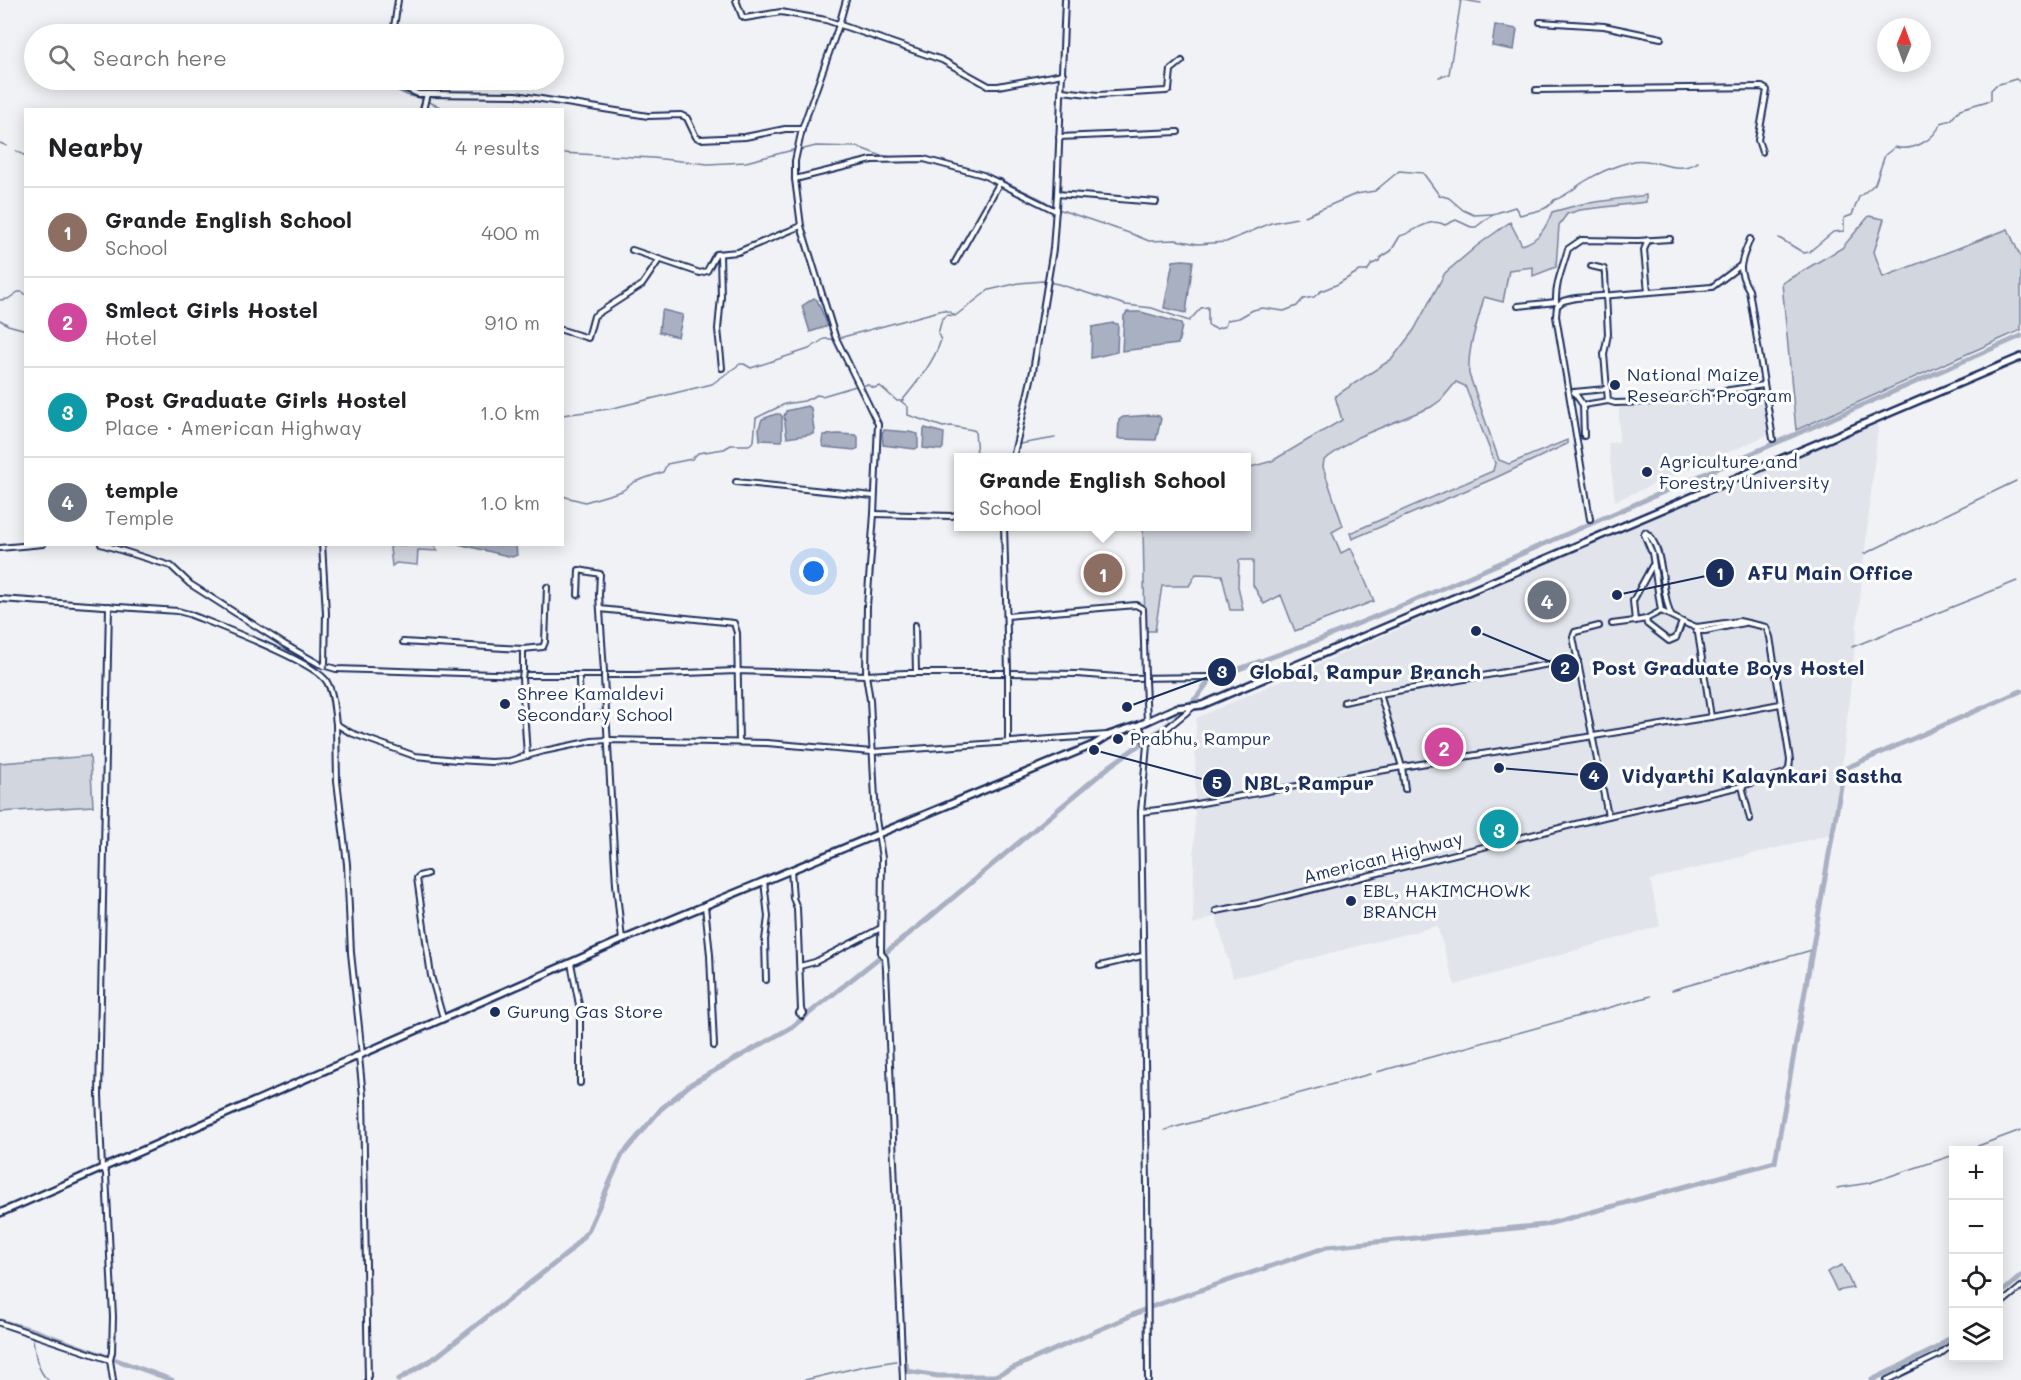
<!DOCTYPE html>
<meta charset="utf-8">
<style>
:root{--surface:#fff;--page:#f2f2f2;--text:#202124;--muted:#757577;--line:#e0e0e0;--accent:#1b2f5e}
body{margin:0;font-family:Mali,sans-serif;background:var(--page);color:var(--text)}
.controls{position:absolute;right:18px;bottom:18px;display:grid;overflow:hidden;border-radius:0px;box-shadow:0 3px 15px #0003}
.controls button{width:54px;height:54px;display:grid;place-items:center;padding:0;border:0;border-bottom:2px solid var(--line);background:var(--surface);color:var(--text);font:30px sans-serif}
.compass{position:absolute;left:1877px;top:18px;width:54px;height:54px;border-radius:50%;background:var(--surface);box-shadow:0 3px 15px #0003;rotate:1deg}
.you{position:absolute;left:814px;top:572px;width:21px;height:21px;margin:-15px;border:4px solid #fff;border-radius:50%;background:#1a73e8;box-shadow:0 0 0 9px #1a73e833}
.badge{display:grid;place-items:center;width:39px;height:39px;border-radius:50%;background:var(--accent);color:#fff;font-size:20px;font-weight:700}
.pin{position:absolute;translate:-50% -50%;border:3px solid #fff;box-shadow:0 2px 6px #0006}
.popup{position:absolute;left:954px;top:453px;width:297px;height:78px;box-sizing:border-box;display:grid;place-content:center;border-radius:0px;background:var(--surface);filter:drop-shadow(0 2px 4px #0005);font-size:20px;white-space:nowrap;color:var(--muted)}
.popup b{font-size:22px;color:var(--text)}
.popup::after{content:'';position:absolute;left:50%;top:100%;margin-left:-12px;border:12px solid transparent;border-top-color:var(--surface)}
.list{margin:0;padding:0;list-style:none}
h2{display:flex;justify-content:space-between;align-items:center;height:78px;margin:0;padding:0 24px;font-size:26px}
h2 small{font-size:20px;font-weight:400;color:var(--muted)}
.list li{display:grid;grid-template-columns:39px 1fr auto;gap:18px;align-items:center;box-sizing:border-box;height:90px;padding:0 24px;border-top:2px solid var(--line)}
.list b{display:block;font-size:22px;white-space:nowrap}
.list p{margin:0;font-size:20px;white-space:nowrap;color:var(--muted)}
.list em{font-size:20px;font-style:normal;color:var(--muted)}
.icon{flex:none;width:33px;height:33px;fill:none;stroke:currentColor;stroke-width:2;stroke-linecap:round;stroke-linejoin:round}
.map{position:relative;flex:none;width:2021px;height:1380px;overflow:hidden}
.search{position:absolute;background:var(--surface);box-shadow:0 3px 15px #0003;left:24px;top:24px;width:540px;height:66px;display:flex;align-items:center;gap:15px;box-sizing:border-box;padding:0 21px;border-radius:33px;color:var(--muted);font-size:22px}
.panel{position:absolute;background:var(--surface);box-shadow:0 3px 15px #0003;left:24px;top:108px;width:540px;height:438px;border-radius:0px}
.map>svg:first-child{display:block}
</style>
<div class="map">
<svg width="2021" height="1380" viewBox="0 0 2021 1380">
<rect width="100%" height="100%" fill="#f1f2f5"/>
<filter id="ink" filterUnits="userSpaceOnUse"><feTurbulence type="fractalNoise" baseFrequency=".0167" numOctaves="2"/><feDisplacementMap in="SourceGraphic" scale="12" xChannelSelector="R" yChannelSelector="G"/><feConvolveMatrix kernelMatrix="1 2 1 2 8 2 1 2 1" color-interpolation-filters="sRGB"/></filter>
<g filter="url(#ink)">
<g fill="#e1e4ea">
<polygon points="1762,394 1768,435 1615,501 1608,443 1619,442 1619,408 1667,401 1668,405 1730,396 1731,399"/>
<polygon points="1879,418 1835,833 1650,880 1660,926 1455,985 1437,926 1233,978 1216,916 1193,925 1196,718"/>
</g>
<g fill="#d2d6df" stroke="#76829e" stroke-width="1.5">
<path d="M1646,195V202L1580,210L1567,214L1559,225L1556,267L1533,276V267L1509,270L1503,302L1484,297C1478,323 1467,347 1469,374L1499,460L1509,464L1567,440V444L1495,478L1352,539L1350,533L1493,471L1495,463L1465,386L1456,382L1441,400L1431,407L1358,437L1324,460L1323,467L1343,526L1332,532L1341,553L1351,548L1374,601L1295,631L1281,595L1264,604L1253,585V560H1239L1238,586L1243,610H1230L1222,575L1196,574L1189,586H1162L1155,631H1145L1143,527L1247,526V468L1272,461L1342,420L1335,396L1392,359L1414,330L1445,273L1478,245L1510,222L1522,245C1539,240 1546,228 1552,212L1582,204Z"/>
<polygon points="1869,216 1884,219 1874,252 1883,277 2008,229 2021,258 2021,330 1796,430 1782,283 1842,248"/>
<polygon points="392,545 434,545 438,551 418,550 417,565 396,563 392,566 390,548"/>
<polygon points="90,756 93,806 0,812 0,763"/>
<polygon points="1842,1265 1853,1288 1837,1291 1827,1272"/>
</g>
<g fill="#a8b0c2" stroke="#707c9a" stroke-width="1.5">
<polygon points="1495,25 1517,29 1514,50 1492,46"/>
<polygon points="1183,260 1193,261 1186,313 1164,308 1173,261"/>
<polygon points="814,298 817,300 828,326 810,332 802,306"/>
<polygon points="663,310 683,315 678,337 659,332 661,314"/>
<polygon points="1127,312 1141,312 1181,323 1182,326 1178,344 1122,351 1124,316"/>
<polygon points="1113,323 1118,324 1117,352 1091,358 1092,327"/>
<polygon points="807,406 811,408 814,430 813,434 787,438 784,416 786,411"/>
<polygon points="776,414 780,414 782,416 782,441 760,440 759,428 762,419"/>
<polygon points="1153,415 1159,416 1161,419 1156,440 1121,439 1118,438 1119,420 1123,417"/>
<polygon points="925,428 944,433 943,448 941,450 923,448 924,430"/>
<polygon points="884,430 909,432 918,434 918,447 915,449 883,445 882,433"/>
<polygon points="838,434 856,435 858,437 858,448 855,450 824,447 822,443 823,435"/>
<polygon points="458,544 516,545 517,555 512,557"/>
</g>
<g fill="none" stroke-linecap="round" stroke-linejoin="round">
<g stroke="#707c9a" stroke-width="1.5">
<polyline points="1463,0 1481,3"/>
<polyline points="91,34 96,34"/>
<polyline points="1439,77 1449,74 1461,0"/>
<polyline points="375,80 407,95 423,99"/>
<polyline points="429,102 447,110"/>
<polyline points="0,143 7,146"/>
<polyline points="800,150 816,146 858,147 879,155 899,158 925,157 997,178 1041,199 1052,206"/>
<polyline points="16,151 26,156"/>
<polyline points="562,153 653,158 708,164 746,162 793,150"/>
<polyline points="1058,209 1132,234 1149,241 1176,240 1198,244 1226,242 1271,223 1297,218"/>
<polyline points="1305,216 1356,194 1375,191 1399,171 1423,173 1439,195 1449,198 1463,210 1474,215 1492,214"/>
<path d="M1779,238L1804,253L1809,252L1833,232L1844,231V218L1852,215L1859,197L1875,184L1885,155L1895,147C1913,152 1934,140 1941,123L1951,120L1960,109L1991,100V90L1996,85L2016,79L2021,83"/>
<polyline points="0,300 8,299 18,292 23,292 26,295"/>
<polyline points="0,320 8,325 26,330"/>
<polyline points="839,338 943,310 950,312 954,315"/>
<path d="M862,385H868L874,388L880,386L897,401H902C917,382 933,364 941,340L938,334L942,319L947,315L955,316L989,290L1019,283L1043,281L1058,284L1126,305L1152,308L1189,321L1201,308L1208,307V325L1216,329L1225,326L1227,320L1239,318L1253,310L1262,308L1284,311L1297,306L1303,299L1314,297L1321,291L1338,284L1359,271H1367L1372,264L1379,261L1380,258L1391,251L1400,236C1415,232 1430,216 1445,225L1456,220L1471,227H1476L1493,214L1515,207L1520,215C1532,211 1547,212 1554,200C1565,197 1573,189 1582,183C1596,174 1614,166 1630,162C1656,155 1673,177 1698,162"/>
<polyline points="902,402 908,407 908,415 943,427 951,426 973,430 975,431 977,455 1011,455"/>
<polyline points="562,415 609,409 712,384 740,364 744,364 751,368 809,349 824,339 834,339"/>
<polyline points="1020,444 1055,438"/>
<polyline points="562,496 585,502 622,491 634,482 663,472 667,464 692,459 698,453 724,449 731,445 749,445 754,441 756,418 785,404 804,401 817,395 822,396 856,386"/>
<polyline points="1864,554 2016,481"/>
<polyline points="1852,647 2017,581"/>
<polyline points="1672,990 1812,950"/>
<polyline points="1377,1072 1651,996"/>
<polyline points="1165,1130 1370,1074"/>
<polyline points="1967,1150 2021,1130"/>
<polyline points="1837,1188 1869,1183 1954,1155"/>
<path d="M33,1339C35,1353 37,1371 48,1380"/>
<polyline points="805,1380 864,1366 896,1361"/>
</g>
<g stroke="#a8b0c2" stroke-width="5">
<polyline points="1998,1296 2021,1276"/>
<polyline points="1151,1307 1327,1247 1544,1225 1775,1162 1844,769 2021,691"/>
<polyline points="0,1321 36,1331 172,1380"/>
<polyline points="906,1363 907,1371 938,1376 995,1376 1146,1309"/>
<polyline points="398,1380 436,1357 568,1253 588,1231 622,1155 661,1109 691,1084 792,1027 930,917 1110,766 1171,722 1197,697 1212,677 1228,673 1321,639 1427,595 2021,336"/>
<polyline points="1872,1380 1937,1348 1954,1334"/>
</g>
<g stroke="#1b2f5e" stroke-width="8">
<g id="minor">
<polyline points="736,0 742,16 745,18 781,12 826,20 942,60 989,86 998,86 1063,74"/>
<polyline points="846,0 839,25 802,129 795,161 795,179 801,226 835,336 878,424 874,514 867,606 866,675 870,700 876,819 882,858 881,953 885,958 886,969 903,1380"/>
<polyline points="1540,22 1604,26 1661,38"/>
<polyline points="393,34 398,0"/>
<polyline points="391,80 393,83 418,94 427,94 423,110"/>
<polyline points="1536,90 1762,87 1767,90 1758,140 1762,152"/>
<polyline points="1062,91 1098,95 1166,91 1169,90 1171,70 1182,61"/>
<polyline points="427,94 516,95 648,116 681,115 687,118 696,137 700,139 745,137 785,129 802,129"/>
<polyline points="1059,137 1178,132"/>
<polyline points="795,179 872,160 924,159 983,175 1056,211"/>
<polyline points="1057,194 1156,202"/>
<path d="M1750,239C1742,261 1735,267 1749,290L1773,439"/>
<polyline points="1648,240 1644,250 1648,292"/>
<polyline points="632,250 700,273 707,271 716,254 738,252 801,226"/>
<polyline points="720,254 721,297 718,329 722,368"/>
<polyline points="955,262 1000,182"/>
<polyline points="1591,266 1604,269 1605,274 1608,334 1604,354 1608,401 1615,403 1648,402 1764,385"/>
<path d="M1556,302C1555,284 1563,267 1568,249L1581,240L1638,241L1670,239"/>
<polyline points="1518,306 1556,302"/>
<polyline points="562,330 588,338 594,316 642,285 659,260"/>
<polyline points="1574,392 1583,405 1584,436"/>
<polyline points="1574,392 1606,389"/>
<polyline points="1583,405 1608,401"/>
<polyline points="1013,458 1033,371 1053,249 1057,194 1065,0"/>
<polyline points="736,482 874,496"/>
<polyline points="874,514 952,516 959,514"/>
<polyline points="1590,519 1556,316 1557,306 1563,301 1576,298 1712,287 1740,266"/>
<polyline points="1004,526 1008,671"/>
<path d="M1645,532C1665,544 1661,596 1671,615"/>
<polyline points="101,544 171,566 190,584 284,644 319,664 336,669 528,675 636,675 736,671 866,675 906,673 1010,673 1077,674 1131,678 1212,677"/>
<polyline points="322,544 326,613 325,663"/>
<polyline points="0,548 43,544"/>
<polyline points="1652,566 1633,601 1635,621 1646,619 1661,611"/>
<polyline points="578,595 579,570 600,574 599,595 604,672"/>
<path d="M0,599L178,611L189,614C216,625 316,662 327,682C334,694 334,710 336,724L351,733L415,756L457,760L491,762L509,761L544,751L592,741L608,740L767,743L872,752L1107,735"/>
<polyline points="600,609 734,623 737,633 739,742"/>
<polyline points="1007,616 1136,605 1143,609 1145,676"/>
<polyline points="1646,619 1647,624 1669,641 1676,638 1682,622"/>
<polyline points="1612,624 1635,621"/>
<polyline points="915,625 916,673"/>
<polyline points="1599,626 1575,632 1573,637 1608,816"/>
<polyline points="1697,627 1711,717"/>
<polyline points="1696,631 1705,631 1744,623"/>
<polyline points="403,642 523,649 523,671"/>
<polyline points="523,649 543,647 545,642 547,587"/>
<polyline points="604,677 616,884 622,940"/>
<polyline points="1008,677 1008,741"/>
<polyline points="522,678 527,756"/>
<polyline points="579,679 580,716 606,714"/>
<polyline points="1145,681 1147,721"/>
<polyline points="1380,694 1402,767 1405,789"/>
<polyline points="1344,702 1380,694 1578,659"/>
<polyline points="336,724 337,781 347,864 351,953 362,1055"/>
<polyline points="1139,725 1147,745 1141,812 1147,1185 1148,1380"/>
<polyline points="1148,744 1193,707"/>
<polyline points="1742,786 1750,819"/>
<polyline points="1141,812 1174,808 1402,767 1711,717 1780,704"/>
<polyline points="791,870 793,898 797,908 801,1010"/>
<polyline points="427,874 419,876 417,878 431,976 443,1018"/>
<polyline points="764,881 768,917 765,940 766,980"/>
<polyline points="705,906 710,955 714,1046"/>
<polyline points="1216,911 1258,903 1608,816 1742,786 1785,773 1789,769 1790,760 1770,637 1766,627 1739,621 1697,627 1689,625 1661,611 1652,553 1644,534"/>
<polyline points="571,963 580,1010 580,1083"/>
<polyline points="800,966 815,962 881,928"/>
<polyline points="1100,966 1142,956"/>
<polygon points="801,1010 804,1013 802,1016 799,1013"/>
<polyline points="359,1057 363,1096 368,1380"/>
<polyline points="104,1168 106,1174 113,1317 112,1352 110,1360 113,1380"/>
<polyline points="102,1169 99,1095 109,606"/>
<polyline points="1998,1306 2021,1287"/>
<polyline points="0,1323 110,1360"/>
<polyline points="1887,1380 1939,1355 1954,1343"/>
</g>
</g>
<g stroke="#1b2f5e" stroke-width="10">
<polyline id="secondary" points="0,1213 622,940 1093,745 1109,735 1139,725 1176,708 1202,705 2021,357"/>
</g>
<use href="#minor" stroke="#fff" stroke-width="4"/>
<use href="#secondary" stroke="#fff" stroke-width="5"/>
<g stroke="#1b2f5e" stroke-width="8" stroke-linecap="butt">
<g id="minor-bridge">
<polyline points="323,666 325,663"/>
<polyline points="1008,671 1008,677"/>
<polyline points="604,672 604,677"/>
<polyline points="1145,676 1145,681"/>
<polyline points="522,678 523,671"/>
</g>
</g>
<use href="#minor-bridge" stroke="#fff" stroke-width="4"/>
</g>
</g>
<g fill="#1b2f5e" stroke="#fff" stroke-width="2">
<circle cx="1615" cy="385" r="6"/>
<circle cx="1647" cy="472" r="6"/>
<circle cx="505" cy="704" r="6"/>
<circle cx="1118" cy="739" r="6"/>
<circle cx="1351" cy="901" r="6"/>
<circle cx="495" cy="1012" r="6"/>
</g>
<g text-anchor="middle" stroke-width="6" stroke-linejoin="round" paint-order="stroke">
<g font-size="18" fill="#1b2f5e" stroke="#fff" text-anchor="start">
<text x="1627" y="381">National Maize<tspan x="1627" dy="21">Research Program</tspan></text>
<text x="1659" y="468">Agriculture and<tspan x="1659" dy="21">Forestry University</tspan></text>
<text x="517" y="700">Shree Kamaldevi<tspan x="517" dy="21">Secondary School</tspan></text>
<text x="1130" y="745">Prabhu, Rampur</text>
<text x="1363" y="897">EBL, HAKIMCHOWK<tspan x="1363" dy="21">BRANCH</tspan></text>
<text x="507" y="1018">Gurung Gas Store</text>
</g>
<g font-size="18" fill="#1b2f5e" stroke="#fff">
<text transform="translate(1383 858) rotate(-14)" y="6">American Highway</text>
</g>
</g>
<path fill="none" stroke="#1b2f5e" stroke-width="2" d="M1617 595L1720 573M1476 631L1565 668M1127 707L1222 672M1499 768L1594 776M1094 750L1217 783"/>
<g fill="#1b2f5e" stroke="#fff" stroke-width="2">
<circle cx="1617" cy="595" r="6"/>
<circle cx="1476" cy="631" r="6"/>
<circle cx="1127" cy="707" r="6"/>
<circle cx="1499" cy="768" r="6"/>
<circle cx="1094" cy="750" r="6"/>
<circle cx="1720" cy="573" r="15"/>
<circle cx="1565" cy="668" r="15"/>
<circle cx="1222" cy="672" r="15"/>
<circle cx="1594" cy="776" r="15"/>
<circle cx="1217" cy="783" r="15"/>
</g>
<g font-size="18" text-anchor="middle" font-weight="bold" fill="#fff">
<text x="1720" y="580">1</text>
<text x="1565" y="674">2</text>
<text x="1222" y="678">3</text>
<text x="1594" y="782">4</text>
<text x="1217" y="789">5</text>
</g>
<g font-size="20" text-anchor="middle" font-weight="bold" fill="#1b2f5e" stroke="#fff" stroke-width="6" stroke-linejoin="round" paint-order="stroke">
<text x="1830" y="580">AFU Main Office</text>
<text x="1728" y="675">Post Graduate Boys Hostel</text>
<text x="1365" y="679">Global, Rampur Branch</text>
<text x="1762" y="783">Vidyarthi Kalaynkari Sastha</text>
<text x="1309" y="790">NBL, Rampur</text>
</g>
</svg>
<div class="controls">
<button>+</button>
<button>−</button>
<button><svg class="icon" aria-label="locate" viewBox="0 0 24 24"><circle cx="12" cy="12" r="6"/><path d="M12 2v4M12 18v4M2 12h4M18 12h4"/></svg></button>
<button><svg class="icon" aria-label="layers" viewBox="0 0 24 24"><path d="M12 4l9 5-9 5-9-5zM3 14l9 5 9-5"/></svg></button>
</div>
<svg class="compass" viewBox="-18 -18 36 36"><path d="M0-13l5 13h-10z" fill="#e53935"/><path d="M0 13l5-13h-10z" fill="#757577"/></svg>
<div class="you"></div>
<div class="pin badge" style="left:1103px;top:573px;background:#8d6e63">1</div>
<div class="popup"><b>Grande English School</b>School</div>
<div class="pin badge" style="left:1444px;top:747px;background:#d1479c">2</div>
<div class="pin badge" style="left:1499px;top:829px;background:#0f9aa8">3</div>
<div class="pin badge" style="left:1547px;top:600px;background:#6b7280">4</div>
<div class="search"><svg class="icon" aria-label="search" viewBox="0 0 24 24"><circle cx="10" cy="10" r="6"/><path d="M15 15l6 6"/></svg>Search here</div>
<section class="panel">
<h2>Nearby<small>4 results</small></h2>
<ul class="list">
<li><span class="badge" style="background:#8d6e63">1</span><div><b>Grande English School</b><p>School</p></div><em>400 m</em></li>
<li><span class="badge" style="background:#d1479c">2</span><div><b>Smlect Girls Hostel</b><p>Hotel</p></div><em>910 m</em></li>
<li><span class="badge" style="background:#0f9aa8">3</span><div><b>Post Graduate Girls Hostel</b><p>Place · American Highway</p></div><em>1.0 km</em></li>
<li><span class="badge" style="background:#6b7280">4</span><div><b>temple</b><p>Temple</p></div><em>1.0 km</em></li>
</ul>
</section>
</div>
